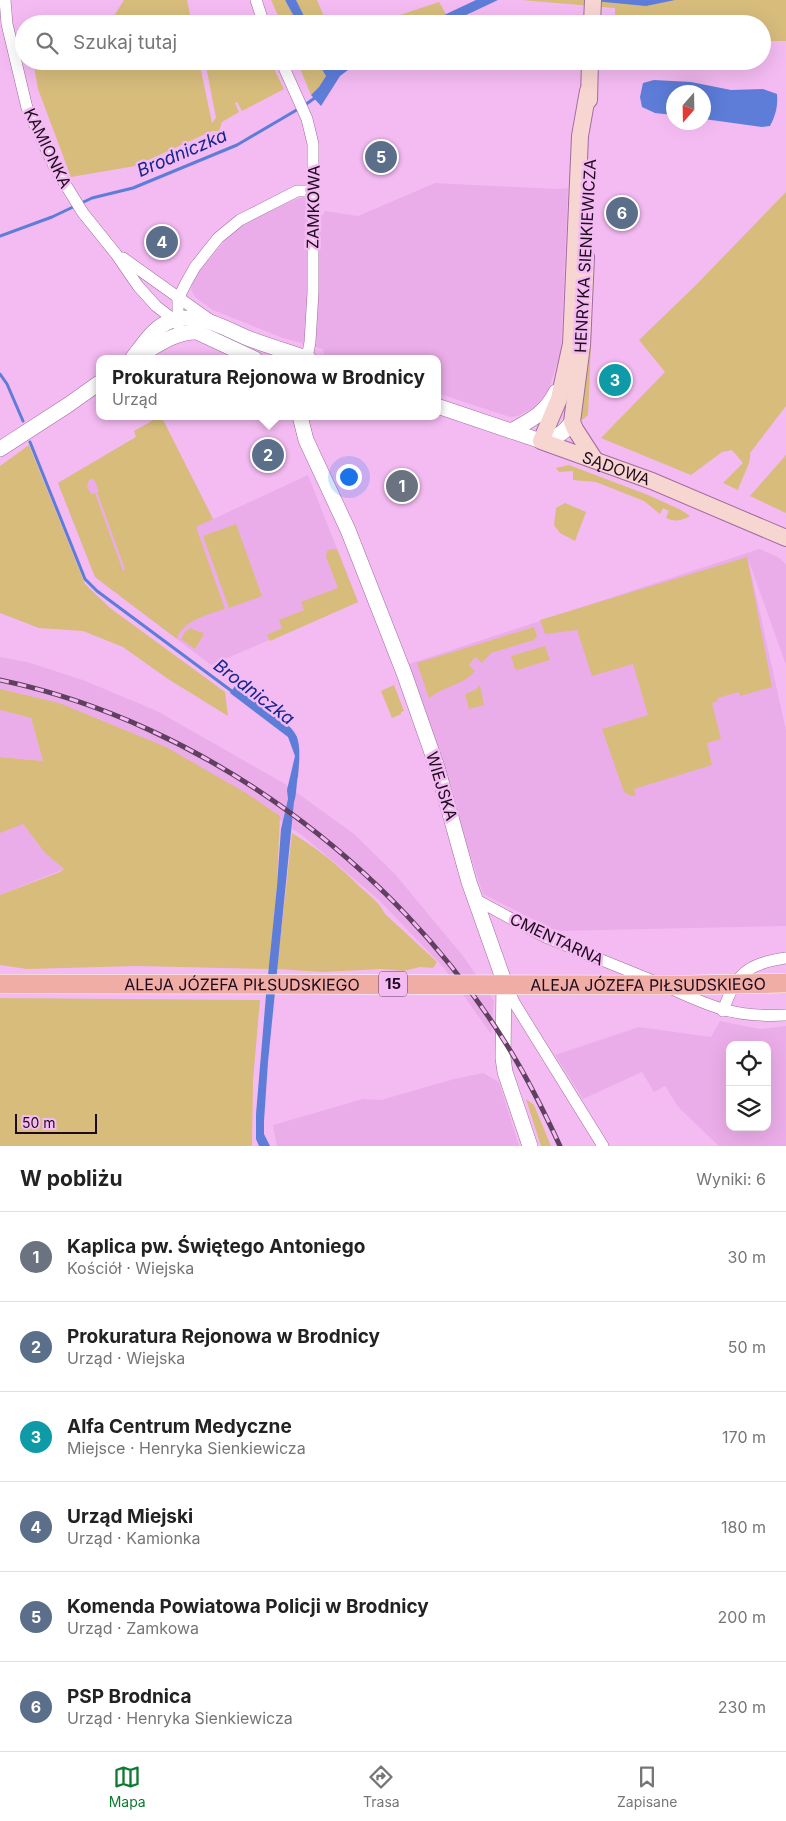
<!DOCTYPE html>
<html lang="pl">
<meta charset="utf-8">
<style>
:root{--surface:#fff;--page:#f6f6f6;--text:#222;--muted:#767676;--line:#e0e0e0;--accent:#0c7a2f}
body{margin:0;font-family:Inter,sans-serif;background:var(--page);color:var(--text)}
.controls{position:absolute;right:15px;bottom:15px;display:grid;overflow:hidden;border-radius:10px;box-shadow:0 5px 20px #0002}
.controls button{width:45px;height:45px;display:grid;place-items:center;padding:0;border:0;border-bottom:1px solid var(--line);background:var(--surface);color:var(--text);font:25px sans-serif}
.compass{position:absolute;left:666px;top:85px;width:45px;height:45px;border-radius:50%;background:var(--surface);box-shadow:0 5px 20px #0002;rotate:200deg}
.scale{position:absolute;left:15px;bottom:12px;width:82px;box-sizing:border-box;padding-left:5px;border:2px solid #1e0a1e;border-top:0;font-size:14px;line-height:18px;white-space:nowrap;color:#1e0a1e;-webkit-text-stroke:4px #f4bbf2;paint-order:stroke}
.you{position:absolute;left:348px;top:476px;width:18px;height:18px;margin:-12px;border:4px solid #fff;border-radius:50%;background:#1a73e8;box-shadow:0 0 0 8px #1a73e833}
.badge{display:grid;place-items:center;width:32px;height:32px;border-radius:50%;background:var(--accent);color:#fff;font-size:16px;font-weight:700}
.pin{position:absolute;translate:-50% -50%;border:2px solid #fff;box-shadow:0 1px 5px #0006}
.popup{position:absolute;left:96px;top:355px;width:345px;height:65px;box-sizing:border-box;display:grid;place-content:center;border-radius:10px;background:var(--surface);filter:drop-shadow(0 1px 4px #0005);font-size:16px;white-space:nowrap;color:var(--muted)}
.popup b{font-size:19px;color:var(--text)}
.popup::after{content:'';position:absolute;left:50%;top:100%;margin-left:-10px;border:10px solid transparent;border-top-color:var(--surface)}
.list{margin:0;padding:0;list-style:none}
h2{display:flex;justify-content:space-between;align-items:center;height:65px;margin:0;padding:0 20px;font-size:21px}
h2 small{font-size:16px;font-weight:400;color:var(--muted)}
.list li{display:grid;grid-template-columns:32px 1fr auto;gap:15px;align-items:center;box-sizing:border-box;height:90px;padding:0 20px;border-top:1px solid var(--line)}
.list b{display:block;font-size:19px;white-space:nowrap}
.list p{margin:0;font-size:16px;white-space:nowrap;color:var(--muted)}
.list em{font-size:16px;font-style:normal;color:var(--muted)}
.icon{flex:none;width:28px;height:28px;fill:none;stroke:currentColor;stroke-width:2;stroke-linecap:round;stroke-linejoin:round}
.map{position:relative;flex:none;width:786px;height:1146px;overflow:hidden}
.search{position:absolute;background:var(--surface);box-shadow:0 5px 20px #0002;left:15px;right:15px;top:15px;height:55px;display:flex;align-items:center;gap:12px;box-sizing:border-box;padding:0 18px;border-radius:28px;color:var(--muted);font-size:19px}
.sheet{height:605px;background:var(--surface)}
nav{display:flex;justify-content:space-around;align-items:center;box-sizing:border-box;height:70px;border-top:1px solid var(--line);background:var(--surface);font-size:14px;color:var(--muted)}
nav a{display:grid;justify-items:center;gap:2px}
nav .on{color:var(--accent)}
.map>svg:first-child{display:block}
</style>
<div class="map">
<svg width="786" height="1146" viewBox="0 0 786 1146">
<rect width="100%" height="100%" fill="#f4bbf2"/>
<g fill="#ebade9" fill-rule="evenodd">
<polygon points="435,183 557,189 568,188 561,351 548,392 535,407 518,416 510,417 437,393 437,359 334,359 324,354 323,349 283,338 213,310 195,297 191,290 194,277 232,233 251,220 294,200 303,197 308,199 308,211 323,215 325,211 358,216"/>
<polygon points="161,416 213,519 308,475 358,602 211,665 95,577 58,483 136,437 134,431"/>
<polygon points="759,549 778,557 786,564 786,665 748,559 786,730 786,926 556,931 483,894 409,664"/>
<polygon points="0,657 27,662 83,680 157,711 285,784 354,834 395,874 463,956 494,1001 491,1034 444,968 378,899 303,836 241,794 0,693"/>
<polygon points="0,710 31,718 43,761 0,757"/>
<polygon points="0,777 23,824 45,853 64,869 0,895"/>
<path d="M720,1021L760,1029L786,1026V1146H719L679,1108L665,1086L654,1092L642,1072L583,1099L555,1055L639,1027L711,1037ZM730,1045H767V1127H730Z"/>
<polygon points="483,1073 499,1082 519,1146 277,1146 273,1125 363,1099 381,1100 454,1079"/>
</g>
<g fill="#d7bc7c" fill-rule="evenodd">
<polygon points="124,0 187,0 192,24 109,24"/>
<polygon points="271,0 285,0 298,24 282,24"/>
<polygon points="296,0 317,0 327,24 308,24"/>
<polygon points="521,0 786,0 786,41 762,41 762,24 723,24 723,21 718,24 615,24 615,8"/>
<polygon points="439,2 446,14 425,24 373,24"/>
<polygon points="33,61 199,61 212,123 216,118 205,61 270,61 284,89 242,111 237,102 235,103 239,112 222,122 219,131 212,131 135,166 71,177 38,89"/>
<polygon points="297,61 317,61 326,76 319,87 311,95"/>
<path d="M786,192V406L750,453C752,461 741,480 738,490L723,483L743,463L732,450L722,452L691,475L601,438L665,372L639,340L695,286Z"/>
<polygon points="592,321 588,415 582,420 578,418 588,324"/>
<path d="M161,416L213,519L196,527L225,609C209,614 181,621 177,639L95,577L58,483L136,437L134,431ZM94,479L99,492H97L125,569L123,571L95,493L91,494L87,487L89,480Z"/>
<polygon points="29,445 85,584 110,608 225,692 228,716 168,679 123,647 83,631 39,628 0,613 0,466"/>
<polygon points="786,455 786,513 750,496"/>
<path d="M569,465L648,495L681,510L690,516C682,521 674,522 666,518L669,511L663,508L660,514L644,501L596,482L573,480V471L559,472L556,468Z"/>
<polygon points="565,503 586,512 575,541 560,533 554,525 556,508"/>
<polygon points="236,524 262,596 229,608 203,536"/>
<polygon points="331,549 337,549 358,602 270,641 267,635 282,628 279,620 304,610 301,602 338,588 326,557 327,551"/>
<polygon points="747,557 772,687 740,696 739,692 717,698 718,701 712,703 721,739 707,743 712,765 634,789 636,796 631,796 624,792 602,729 648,715 633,664 592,676 577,630 545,634 540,620"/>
<path d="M534,627L537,636L534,640L491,653L482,663L475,657L469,665L475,671C462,686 446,685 429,698L417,663Z"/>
<polygon points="191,628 199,632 202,632 204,634 195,649 181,639 186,631"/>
<polygon points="545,646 550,660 517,670 515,669 511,656"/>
<polygon points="394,685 404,711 401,712 401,714 392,718 381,691"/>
<polygon points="480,685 484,705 469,709 465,694 475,690"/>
<polygon points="0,689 59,703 166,747 246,793 280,816 277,886 269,969 137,966 27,969 0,965 0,895 60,872 64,869 45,853 23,824 0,833 0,757 43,761 31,718 0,710"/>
<path d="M292,833C319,850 336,863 359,886C369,895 379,902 385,914L437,962L433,968L420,967L404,971L381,969L323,972L277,969Z"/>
<polygon points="0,998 260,1000 253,1080 252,1146 0,1146"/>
<polygon points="526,1099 534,1105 551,1146 541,1146"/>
</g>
<g fill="#5d7dd9">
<polygon points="285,0 296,0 308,24 298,24"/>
<polygon points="476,0 498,0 447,24 425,24"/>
<polygon points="583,0 675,0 646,6"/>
<polygon points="317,61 328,61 330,67 334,68 345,61 366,61 348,70 340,76 321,106 311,95 319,87 326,76"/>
<path d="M654,80L691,82L731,90L763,89L777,94C778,105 776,115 770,126L762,127L704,119V92H674L673,115L655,113L642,107L640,97L643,83Z"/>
<path d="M235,686C250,697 291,721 297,737C301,749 299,764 298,776C296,785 297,793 294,802L268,1062L264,1121V1134L270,1146H259L256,1139V1114L266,995L277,886L281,829L285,812L288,799L287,790L295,756L288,737L230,693Z"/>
</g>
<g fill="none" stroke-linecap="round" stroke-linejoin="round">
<g stroke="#5d7dd9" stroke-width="3">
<polyline points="305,105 316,97"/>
<polyline points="0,236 52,217 92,198 133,188 237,145 300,108"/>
<polyline points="0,374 7,384 23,421"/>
<polyline points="30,442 85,579 97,591 233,692"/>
</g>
<g stroke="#a06c9f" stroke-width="12">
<g id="minor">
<polyline points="5,0 7,24 27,108 54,166 83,213 116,254 138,286 156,306 178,323"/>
<polyline points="256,0 264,24"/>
<polyline points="281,61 307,119 313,144 313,292 310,342 307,358"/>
<polyline points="123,258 210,320"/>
<polyline points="178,325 178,299 186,283 195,267 218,238 240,220 297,191 313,191"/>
<polyline points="475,899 545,937 656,982"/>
<polyline points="505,983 515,1004 603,1146"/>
<path d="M670,988C713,1008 738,1018 786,1015"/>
<path d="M723,1011C736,973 747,964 786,958"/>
</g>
</g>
<g stroke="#a06c9f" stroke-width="16">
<g id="tertiary">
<path d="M137,357C155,347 175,331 197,332L255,359"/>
<path d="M132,359C142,346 152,330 166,323C196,309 223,328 250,339C269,346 289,352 309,359"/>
<path d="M437,406L541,441C555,440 564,433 572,422"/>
<polyline points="300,416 306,440 348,530 404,673 437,767 469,882 504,981 503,1058 505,1072 530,1146"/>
<path d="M511,431C531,420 546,413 556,392"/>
<polyline points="0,449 68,405 99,383"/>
</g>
</g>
<g stroke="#a06c9f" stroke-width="18">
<g id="secondary">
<polyline points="592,24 593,0"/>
<path id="s1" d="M588,91L580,136L571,344L559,399L541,441L652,481L786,538"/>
<polyline points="589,100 590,61"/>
<polyline points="586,257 582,345 572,422 575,429 595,460"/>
</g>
</g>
<use href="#minor" stroke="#fff" stroke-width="11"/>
<use href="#tertiary" stroke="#fff" stroke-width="15"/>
<use href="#secondary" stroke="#f7d6d2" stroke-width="16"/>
<g stroke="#60405f" stroke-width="5">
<path id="rail" d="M0,680C203,723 393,864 503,1039C525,1073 543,1109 560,1146"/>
</g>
<use href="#rail" stroke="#f4bbf2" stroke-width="3" stroke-dasharray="9" stroke-linecap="butt"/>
<g stroke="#fff" stroke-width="20" stroke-linecap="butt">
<g id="primary-bridge">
<path id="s2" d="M0,984L688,985L786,983"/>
</g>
</g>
<use href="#primary-bridge" stroke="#efada6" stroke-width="19"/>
</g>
<g text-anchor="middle" stroke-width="5" stroke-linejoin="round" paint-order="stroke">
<rect fill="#f4bbf2" stroke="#5e3f5e" stroke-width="1" x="379" y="971.5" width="28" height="25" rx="4"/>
<g font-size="15" font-weight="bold" fill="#1e0a1e">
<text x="393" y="989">15</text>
</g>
<g font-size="16" fill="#1e0a1e" stroke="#f4bbf2">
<text transform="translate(48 148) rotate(64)" y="6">KAMIONKA</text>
<text transform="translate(313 207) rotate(-89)" y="6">ZAMKOWA</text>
<text transform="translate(585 256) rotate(-87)" y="6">HENRYKA SIENKIEWICZA</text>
<text dy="6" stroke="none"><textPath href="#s1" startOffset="436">SĄDOWA</textPath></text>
<text transform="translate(442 786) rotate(73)" y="6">WIEJSKA</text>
<text transform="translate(557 939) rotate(25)" y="6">CMENTARNA</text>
<text dy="6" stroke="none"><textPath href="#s2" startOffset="242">ALEJA JÓZEFA PIŁSUDSKIEGO</textPath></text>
<text dy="6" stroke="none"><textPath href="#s2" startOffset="648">ALEJA JÓZEFA PIŁSUDSKIEGO</textPath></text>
</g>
<g font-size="18" font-style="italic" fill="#152691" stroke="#f4bbf2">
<text transform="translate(182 153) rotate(-23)" y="6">Brodniczka</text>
<text transform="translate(254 692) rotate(37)" y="6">Brodniczka</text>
</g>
</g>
</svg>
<div class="controls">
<button><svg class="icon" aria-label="locate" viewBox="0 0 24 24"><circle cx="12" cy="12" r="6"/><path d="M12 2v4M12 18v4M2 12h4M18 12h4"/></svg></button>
<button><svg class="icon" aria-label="layers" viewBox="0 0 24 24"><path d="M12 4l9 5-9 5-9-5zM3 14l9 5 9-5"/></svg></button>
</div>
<svg class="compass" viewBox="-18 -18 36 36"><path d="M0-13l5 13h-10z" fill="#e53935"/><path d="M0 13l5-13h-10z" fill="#767676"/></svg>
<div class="scale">50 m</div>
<div class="you"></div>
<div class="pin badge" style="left:402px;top:486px;background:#6b7280">1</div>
<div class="pin badge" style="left:268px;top:455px;background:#5c6f8a">2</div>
<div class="popup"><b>Prokuratura Rejonowa w Brodnicy</b>Urząd</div>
<div class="pin badge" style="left:615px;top:380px;background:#0f9aa8">3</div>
<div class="pin badge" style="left:162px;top:242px;background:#5c6f8a">4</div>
<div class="pin badge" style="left:381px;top:157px;background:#5c6f8a">5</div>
<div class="pin badge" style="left:622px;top:213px;background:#5c6f8a">6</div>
<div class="search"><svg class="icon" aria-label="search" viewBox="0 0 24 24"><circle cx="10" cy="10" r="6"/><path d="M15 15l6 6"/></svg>Szukaj tutaj</div>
</div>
<section class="sheet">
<h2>W pobliżu<small>Wyniki: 6</small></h2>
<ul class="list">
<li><span class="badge" style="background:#6b7280">1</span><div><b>Kaplica pw. Świętego Antoniego</b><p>Kościół · Wiejska</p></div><em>30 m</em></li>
<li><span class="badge" style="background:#5c6f8a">2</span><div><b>Prokuratura Rejonowa w Brodnicy</b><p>Urząd · Wiejska</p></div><em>50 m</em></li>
<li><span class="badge" style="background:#0f9aa8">3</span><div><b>Alfa Centrum Medyczne</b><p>Miejsce · Henryka Sienkiewicza</p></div><em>170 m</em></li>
<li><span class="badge" style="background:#5c6f8a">4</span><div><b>Urząd Miejski</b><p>Urząd · Kamionka</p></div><em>180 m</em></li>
<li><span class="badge" style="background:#5c6f8a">5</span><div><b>Komenda Powiatowa Policji w Brodnicy</b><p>Urząd · Zamkowa</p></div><em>200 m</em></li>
<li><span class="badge" style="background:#5c6f8a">6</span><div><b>PSP Brodnica</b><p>Urząd · Henryka Sienkiewicza</p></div><em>230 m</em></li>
</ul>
</section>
<nav>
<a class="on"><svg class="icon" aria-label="map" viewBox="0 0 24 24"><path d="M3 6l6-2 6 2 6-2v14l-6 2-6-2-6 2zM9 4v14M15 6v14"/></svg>Mapa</a>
<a><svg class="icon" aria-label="directions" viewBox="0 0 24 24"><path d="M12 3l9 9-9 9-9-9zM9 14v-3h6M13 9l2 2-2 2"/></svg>Trasa</a>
<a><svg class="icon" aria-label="saved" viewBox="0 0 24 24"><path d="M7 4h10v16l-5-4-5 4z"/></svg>Zapisane</a>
</nav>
